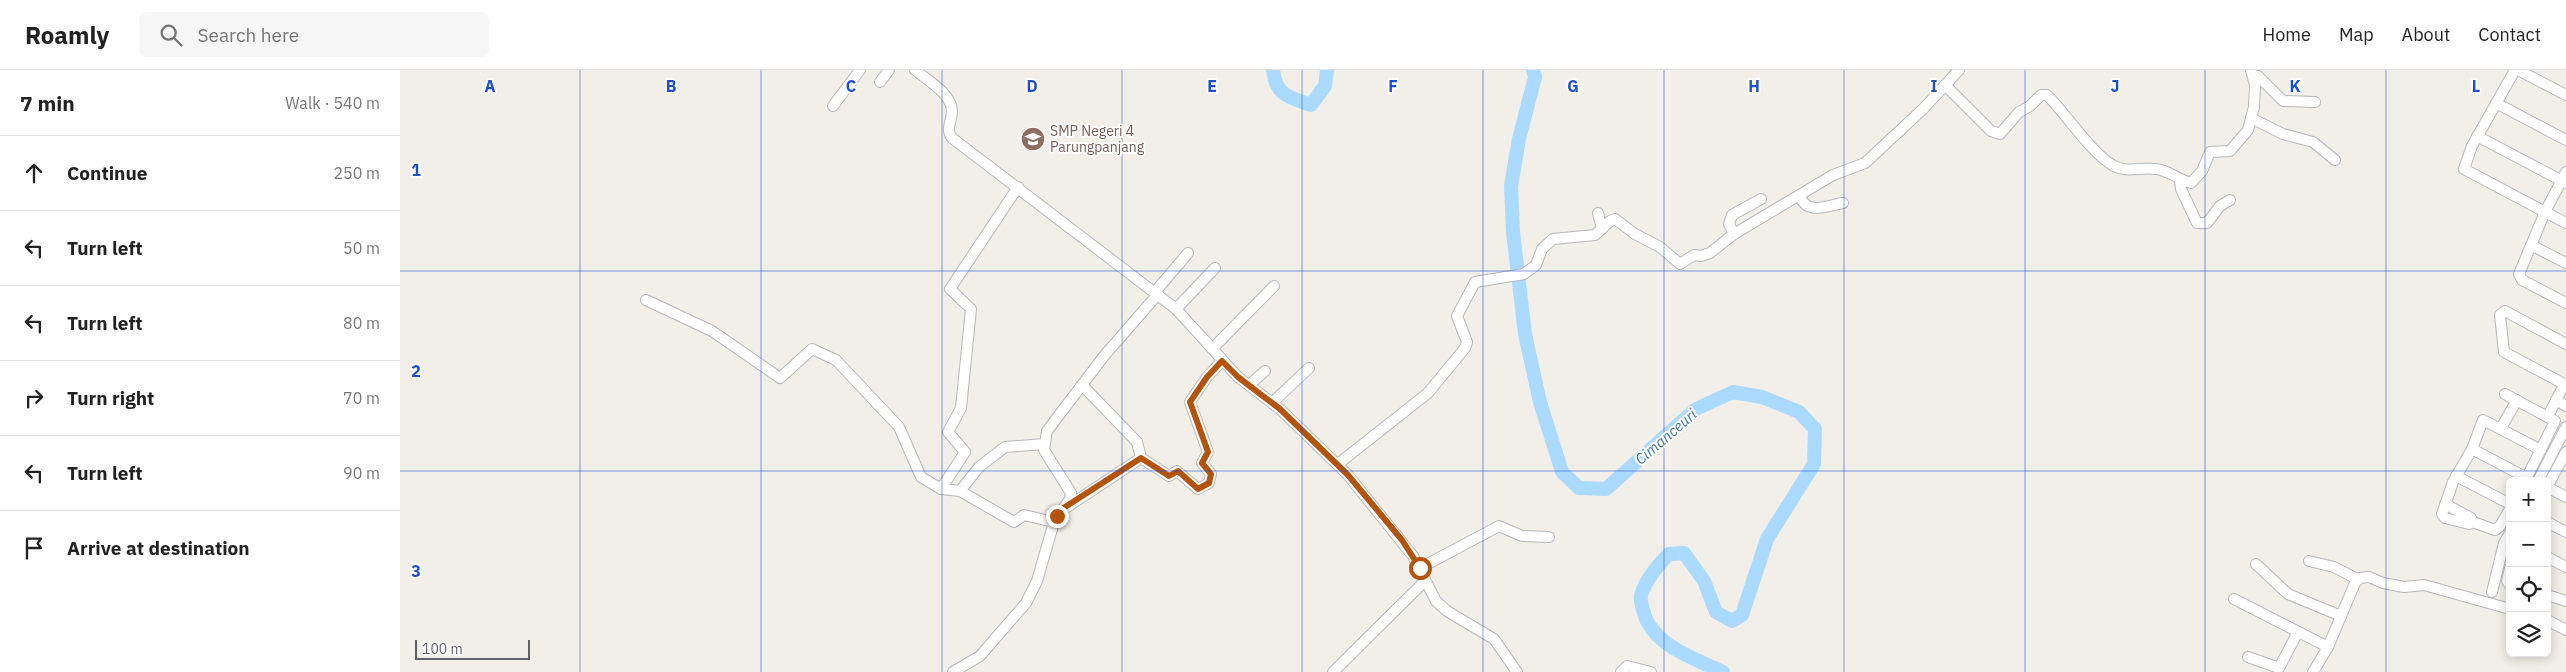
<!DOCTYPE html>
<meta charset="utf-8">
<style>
:root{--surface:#fff;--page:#f6f6f6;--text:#222;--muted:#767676;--line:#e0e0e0}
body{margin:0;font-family:"IBM Plex Sans",sans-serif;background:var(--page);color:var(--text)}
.controls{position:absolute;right:15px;bottom:15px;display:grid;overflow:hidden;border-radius:8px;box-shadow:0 2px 12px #0003}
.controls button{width:45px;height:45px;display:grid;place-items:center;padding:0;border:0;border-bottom:1px solid var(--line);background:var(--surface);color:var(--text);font:25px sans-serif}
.scale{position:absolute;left:15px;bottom:12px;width:115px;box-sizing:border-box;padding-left:5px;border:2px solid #5f6368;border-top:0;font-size:14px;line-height:18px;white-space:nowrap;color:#5f6368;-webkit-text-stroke:4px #fff;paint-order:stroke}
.stop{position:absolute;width:15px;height:15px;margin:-11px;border:4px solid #b45309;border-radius:50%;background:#fff}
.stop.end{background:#b45309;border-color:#fff;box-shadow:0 1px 5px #0008}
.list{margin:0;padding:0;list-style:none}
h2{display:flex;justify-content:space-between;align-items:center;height:65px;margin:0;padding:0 20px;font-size:21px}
h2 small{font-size:16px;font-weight:400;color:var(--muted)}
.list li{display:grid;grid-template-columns:32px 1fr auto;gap:15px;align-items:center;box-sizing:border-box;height:75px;padding:0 20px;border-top:1px solid var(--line)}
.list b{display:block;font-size:19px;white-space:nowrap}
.list em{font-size:16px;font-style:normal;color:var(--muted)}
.icon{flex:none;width:28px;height:28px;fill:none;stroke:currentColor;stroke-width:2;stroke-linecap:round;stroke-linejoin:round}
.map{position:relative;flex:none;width:2166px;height:602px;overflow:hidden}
header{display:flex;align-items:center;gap:30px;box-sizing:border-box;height:70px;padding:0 25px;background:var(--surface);border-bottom:1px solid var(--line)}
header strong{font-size:24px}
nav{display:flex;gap:28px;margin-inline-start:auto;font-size:18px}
.search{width:350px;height:45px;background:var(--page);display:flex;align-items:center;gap:12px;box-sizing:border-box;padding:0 18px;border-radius:8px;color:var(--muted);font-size:19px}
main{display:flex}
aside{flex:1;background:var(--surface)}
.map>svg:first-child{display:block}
</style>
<header>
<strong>Roamly</strong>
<div class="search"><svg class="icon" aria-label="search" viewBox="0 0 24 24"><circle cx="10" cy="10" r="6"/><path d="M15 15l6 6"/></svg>Search here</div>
<nav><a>Home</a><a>Map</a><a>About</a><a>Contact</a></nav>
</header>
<main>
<aside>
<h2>7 min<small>Walk · 540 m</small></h2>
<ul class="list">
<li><svg class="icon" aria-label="ahead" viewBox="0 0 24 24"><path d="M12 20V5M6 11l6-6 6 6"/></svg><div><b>Continue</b></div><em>250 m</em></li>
<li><svg class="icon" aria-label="left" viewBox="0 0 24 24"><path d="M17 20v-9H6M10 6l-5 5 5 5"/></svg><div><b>Turn left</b></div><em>50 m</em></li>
<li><svg class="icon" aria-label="left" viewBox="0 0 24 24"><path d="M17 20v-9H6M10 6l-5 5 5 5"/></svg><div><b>Turn left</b></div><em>80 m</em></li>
<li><svg class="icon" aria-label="right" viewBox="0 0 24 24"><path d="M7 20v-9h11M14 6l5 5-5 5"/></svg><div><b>Turn right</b></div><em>70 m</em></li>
<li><svg class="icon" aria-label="left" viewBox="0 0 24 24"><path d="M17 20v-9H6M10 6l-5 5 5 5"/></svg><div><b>Turn left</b></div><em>90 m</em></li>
<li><svg class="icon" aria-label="arrive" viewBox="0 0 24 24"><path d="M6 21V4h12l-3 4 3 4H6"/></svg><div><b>Arrive at destination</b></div></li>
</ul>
</aside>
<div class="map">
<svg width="2166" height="602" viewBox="0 0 2166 602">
<rect width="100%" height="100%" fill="#f1efe8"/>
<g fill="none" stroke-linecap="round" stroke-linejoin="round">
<g stroke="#aadaff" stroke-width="14">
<path d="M873,0C876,26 889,27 911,35L925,16L927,0"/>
<path d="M1133,0L1135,7L1119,69L1111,116L1113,162L1125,264L1140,332L1162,402L1179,418L1206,419L1296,339L1333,322L1362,327L1399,342L1415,359L1414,394L1367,469L1342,545L1332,551L1316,542L1304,511L1284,483L1269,484C1257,496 1246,509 1241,525C1240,530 1242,536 1243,540C1251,575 1295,589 1323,602"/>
</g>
<g stroke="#b5b8bc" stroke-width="12">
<g id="minor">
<path d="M515,0C527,10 552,24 552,41C552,52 545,58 552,68L776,239L838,307L880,339L948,405L1013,486L1036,531L1047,541L1094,569L1117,602"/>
<polyline points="2115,0 2072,76 2064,99 2166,153"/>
<polyline points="2118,0 2166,25"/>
<polyline points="1854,11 1858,6 1883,31 1915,32"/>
<polyline points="480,12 489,0"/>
<path d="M1545,15L1591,61L1600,64L1619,42L1630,36L1641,25H1647C1666,44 1692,84 1714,96C1727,103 1741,97 1756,99C1768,100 1779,110 1791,113L1802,101L1810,82L1830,81L1848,60L1854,37L1855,15L1851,0"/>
<polyline points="2096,33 2166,70"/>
<polyline points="433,36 460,0"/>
<polyline points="1851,48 1883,64 1913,72 1935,90"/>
<polyline points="2077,66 2166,113"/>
<polyline points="2166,102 2145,142 2119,204 2122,210 2166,233"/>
<polyline points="1780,110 1781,119 1797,153 1807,153 1820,136 1830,130"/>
<path d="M1400,127C1408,145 1426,136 1443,133"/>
<polyline points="1198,143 1202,159"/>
<polyline points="1334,164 1329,154 1332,145 1361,129"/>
<polyline points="2131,175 2166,193"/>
<polyline points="755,222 788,183"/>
<polyline points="246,230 312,261 380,308 412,279 436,290 499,357 521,407 541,419 560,421 614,452 624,445 654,452"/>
<polyline points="776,239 815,198"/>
<polyline points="2166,274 2105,241 2100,245 2104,282 2166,315"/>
<polyline points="812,279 874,216"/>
<polyline points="849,315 865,301"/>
<polyline points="2105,324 2155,351 2125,411"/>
<polyline points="2156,330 2166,336"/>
<polyline points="873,332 909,298"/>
<polyline points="2148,346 2164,315"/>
<polyline points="2101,358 2117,330"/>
<polyline points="2072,379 2127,408"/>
<polyline points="741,388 769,406 777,401 798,419 809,413 811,404 802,393 808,382 790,332 807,307 822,291"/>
<polyline points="938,394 1028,323 1065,278 1067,272 1057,246 1075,212 1124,204 1136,195 1142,179 1153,169 1195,165 1210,151 1215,149 1235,164 1260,177 1280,194 1294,185 1301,186 1310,183 1334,164 1433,105 1465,93 1523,39 1559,0"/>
<polyline points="2056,406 2110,434"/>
<polyline points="2138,411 2166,357"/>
<polyline points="2147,417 2166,382"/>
<polyline points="2147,417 2166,427"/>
<polyline points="541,419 565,382 548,362 561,338 571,239 550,219 618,117"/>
<polyline points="560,421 579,397 605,377 644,374"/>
<polyline points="2045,434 2071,448 2073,452 2095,460 2100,456 2110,439"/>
<polyline points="667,437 741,388 737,372 682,315"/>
<polyline points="2073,452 2069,454 2045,448 2042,444 2053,412 2072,379 2083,350 2141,380"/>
<polyline points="2147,452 2166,462"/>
<polyline points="2147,487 2166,497"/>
<polyline points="1909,491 1934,497 1957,509"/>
<polyline points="1856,494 1888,524 1941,546"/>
<polyline points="1020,498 1099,456 1122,466 1149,467"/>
<polyline points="2110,498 2107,511 2110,515"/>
<polyline points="2092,522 2104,473 2110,463"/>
<polyline points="2147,525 2166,531"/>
<polyline points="1834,529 1928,577"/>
<polyline points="2147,550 2166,560"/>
<polyline points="1848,587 1879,598 1898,562"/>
<polyline points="553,602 580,586 626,533 637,511 654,452 670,429 671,423 644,380 647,361 704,286 758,224"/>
<polyline points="933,602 1025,511"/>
<polyline points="1221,602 1227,596 1251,602"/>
<polyline points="1913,602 1928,577 1955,513 1960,508 1969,507 1983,513 2004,517 2024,515 2110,539"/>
</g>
</g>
<use href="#minor" stroke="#fff" stroke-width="10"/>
</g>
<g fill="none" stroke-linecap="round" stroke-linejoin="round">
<polyline stroke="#b45309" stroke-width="6" points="657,446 662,439 741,388 769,406 778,401 798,419 809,413 811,404 802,393 808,382 790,332 807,307 822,291 838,307 880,339 948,405 1002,470 1020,498"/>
</g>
<path fill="none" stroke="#1d4ed8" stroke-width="1" stroke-opacity="0.55" d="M180,0V602M361,0V602M542,0V602M722,0V602M902,0V602M1083,0V602M1264,0V602M1444,0V602M1625,0V602M1805,0V602M1986,0V602M0,201H2166M0,401H2166"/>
<defs>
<g id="school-disc" transform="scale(1.25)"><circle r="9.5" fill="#8d6e63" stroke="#fff"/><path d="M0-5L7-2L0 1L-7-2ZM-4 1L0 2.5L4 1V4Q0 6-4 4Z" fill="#fff"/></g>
</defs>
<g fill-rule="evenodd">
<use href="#school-disc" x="633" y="69"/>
</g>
<g text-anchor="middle" stroke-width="4" stroke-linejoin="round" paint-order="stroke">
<g font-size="14" fill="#785e54" stroke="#fff" text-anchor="start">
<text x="650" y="66">SMP Negeri 4<tspan x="650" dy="16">Parungpanjang</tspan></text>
</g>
<g font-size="15" font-style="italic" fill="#4174aa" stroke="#fff">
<text transform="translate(1266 367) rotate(-41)" y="5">Cimanceuri</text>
</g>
</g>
<g font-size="16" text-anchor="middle" font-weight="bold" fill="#1d4ed8" stroke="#fff" stroke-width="4" stroke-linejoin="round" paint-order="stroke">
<text x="90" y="22">A</text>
<text x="271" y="22">B</text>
<text x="451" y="22">C</text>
<text x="632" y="22">D</text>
<text x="812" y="22">E</text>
<text x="993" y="22">F</text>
<text x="1173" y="22">G</text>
<text x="1354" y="22">H</text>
<text x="1534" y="22">I</text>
<text x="1715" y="22">J</text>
<text x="1895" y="22">K</text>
<text x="2076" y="22">L</text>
<text x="16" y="106">1</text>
<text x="16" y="307">2</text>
<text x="16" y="507">3</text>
</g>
</svg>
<div class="controls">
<button>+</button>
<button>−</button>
<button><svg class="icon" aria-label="locate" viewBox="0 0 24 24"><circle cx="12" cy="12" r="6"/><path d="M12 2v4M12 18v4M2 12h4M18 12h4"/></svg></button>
<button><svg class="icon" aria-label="layers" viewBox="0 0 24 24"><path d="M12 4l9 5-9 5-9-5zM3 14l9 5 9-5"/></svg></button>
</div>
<div class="scale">100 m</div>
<div class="stop" style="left:1020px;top:498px"></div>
<div class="stop end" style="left:657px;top:446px"></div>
</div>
</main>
